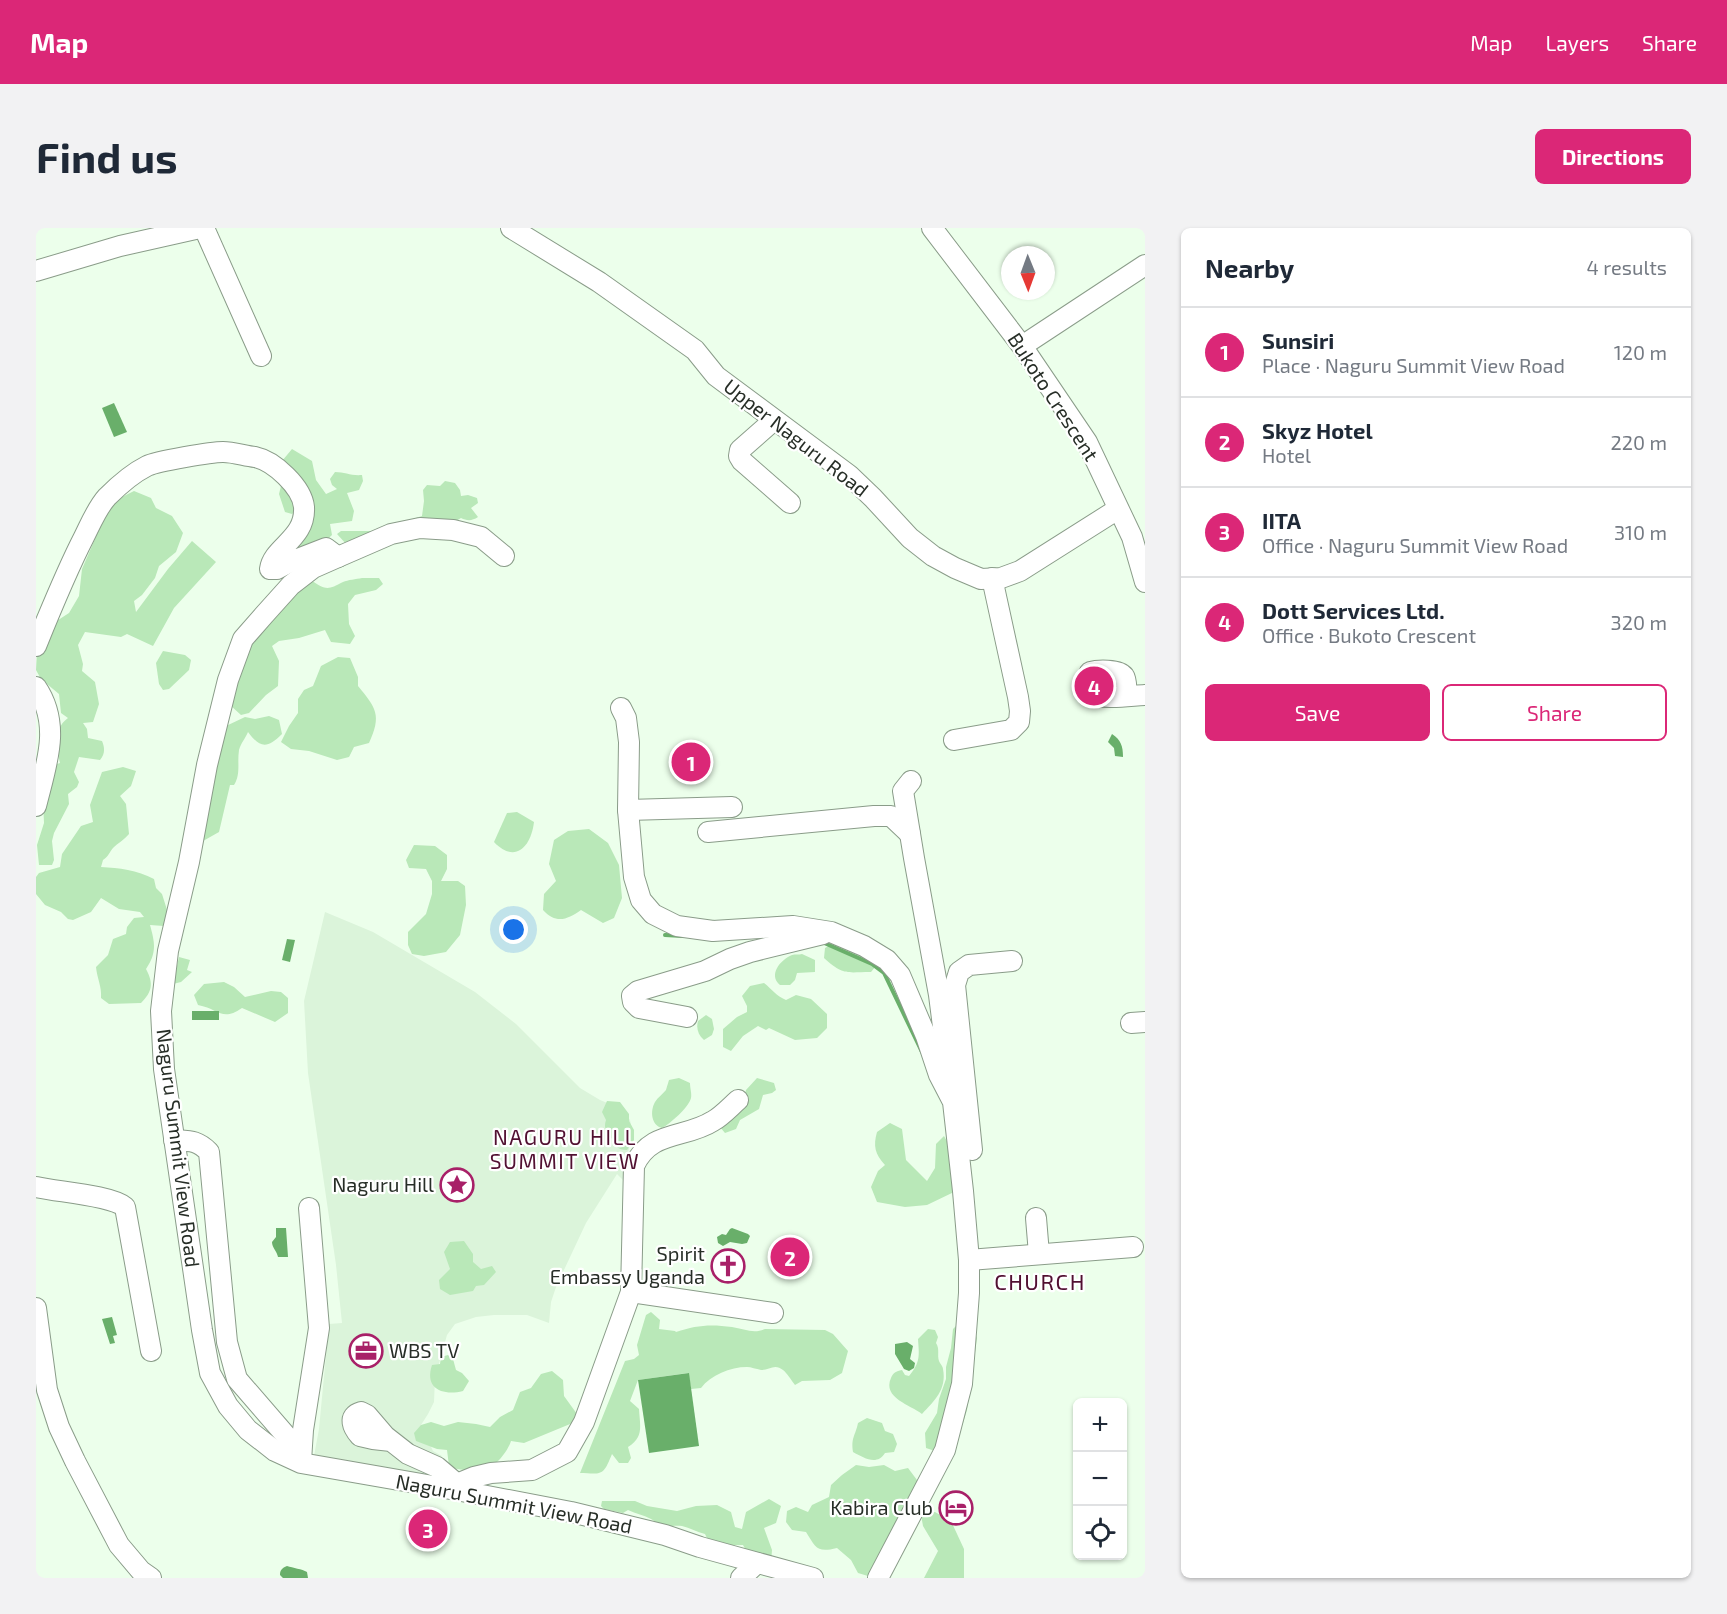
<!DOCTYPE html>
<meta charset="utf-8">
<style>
:root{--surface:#fff;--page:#f2f2f3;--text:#1f2937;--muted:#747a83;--line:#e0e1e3;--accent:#db2777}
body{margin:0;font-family:"Exo 2",sans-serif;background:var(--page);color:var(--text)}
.controls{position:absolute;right:18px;bottom:18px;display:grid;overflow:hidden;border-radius:9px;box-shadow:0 2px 4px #0004}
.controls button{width:54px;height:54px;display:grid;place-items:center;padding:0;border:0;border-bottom:2px solid var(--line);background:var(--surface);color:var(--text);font:30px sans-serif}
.compass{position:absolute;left:965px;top:18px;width:54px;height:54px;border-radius:50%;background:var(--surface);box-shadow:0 2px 4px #0004;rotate:179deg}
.you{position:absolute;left:478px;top:702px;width:21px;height:21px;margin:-15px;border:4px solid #fff;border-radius:50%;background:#1a73e8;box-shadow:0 0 0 9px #1a73e833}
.badge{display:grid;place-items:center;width:39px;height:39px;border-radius:50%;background:var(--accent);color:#fff;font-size:20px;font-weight:700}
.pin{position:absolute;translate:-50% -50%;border:3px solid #fff;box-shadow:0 2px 6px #0006}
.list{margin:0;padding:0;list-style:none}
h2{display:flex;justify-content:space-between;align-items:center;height:78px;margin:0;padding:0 24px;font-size:26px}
h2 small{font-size:20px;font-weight:400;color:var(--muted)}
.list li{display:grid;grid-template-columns:39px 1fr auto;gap:18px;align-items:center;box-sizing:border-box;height:90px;padding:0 24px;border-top:2px solid var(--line)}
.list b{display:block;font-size:22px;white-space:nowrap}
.list p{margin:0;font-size:20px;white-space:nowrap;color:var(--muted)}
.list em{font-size:20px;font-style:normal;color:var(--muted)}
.actions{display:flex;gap:12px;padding:18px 24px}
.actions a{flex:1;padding:14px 0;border:2px solid var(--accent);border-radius:9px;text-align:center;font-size:21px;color:var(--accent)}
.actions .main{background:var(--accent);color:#fff}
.icon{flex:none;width:33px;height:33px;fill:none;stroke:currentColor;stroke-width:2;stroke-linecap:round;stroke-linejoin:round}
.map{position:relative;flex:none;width:1109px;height:1350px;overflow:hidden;border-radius:9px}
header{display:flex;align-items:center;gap:36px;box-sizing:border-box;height:84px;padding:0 30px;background:var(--accent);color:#fff}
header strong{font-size:28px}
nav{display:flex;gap:33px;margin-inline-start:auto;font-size:21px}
.intro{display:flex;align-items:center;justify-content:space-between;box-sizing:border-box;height:144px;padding:0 36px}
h1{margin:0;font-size:42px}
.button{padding:15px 27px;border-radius:9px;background:var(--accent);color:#fff;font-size:21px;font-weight:700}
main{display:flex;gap:36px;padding:0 36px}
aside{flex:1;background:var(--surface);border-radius:9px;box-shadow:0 2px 4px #0004}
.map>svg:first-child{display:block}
</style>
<header>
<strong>Map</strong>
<nav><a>Map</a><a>Layers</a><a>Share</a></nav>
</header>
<div class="intro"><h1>Find us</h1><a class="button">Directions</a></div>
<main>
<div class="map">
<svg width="1109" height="1350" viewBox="0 0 1109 1350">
<rect width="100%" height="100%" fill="#ecffeb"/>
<polygon fill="#dbf4da" points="289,684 337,704 439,764 480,796 544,860 564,872 586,881 594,892 597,907 587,942 587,952 581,946 550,995 520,1059 515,1074 513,1095 491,1087 458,1087 440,1089 419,1096 411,1107 399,1150 398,1174 392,1186 385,1197 397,1223 406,1228 392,1252 278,1228 283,1201 293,1096 306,1095 300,1037 272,845 268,773"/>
<g fill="#b9e8b8">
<path d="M256,221L276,233L280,252L290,266L301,261L296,257L294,251L299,244C309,244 315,248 326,247L327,253L323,262L311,265L318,283L316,293L294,296L296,307L271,330L263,320L262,280L256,286L249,284L243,266L247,250L246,233Z"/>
<path d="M409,253L419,255L424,262L425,268L432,267L441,270L442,275L435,280L442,289C436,293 431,293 425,290L413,297L312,318L301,306L305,303H338L386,288L388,273L387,262L391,257L404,258Z"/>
<path d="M98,263L115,270L120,280L136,288L147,305L140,324L123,338L119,350L106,367L98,373L100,384L132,341L156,313L180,334L138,380L117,418L91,406L85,409L49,404L42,417L47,436L46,443L59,454L63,476L57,494L47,495L51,501L52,510L66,513C69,520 69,526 64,532L43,529L38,544L43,554L41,559L32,566L33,576L18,605L16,613L18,632L16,637H3L1,617L8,595L7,573L18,537L24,535C20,519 17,501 32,490L25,485L23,466L5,451L0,442L1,424L13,398L33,385L43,368L46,341L68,290L80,272Z"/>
<path d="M326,350H343L347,356L340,362L319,367L312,376L313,396L319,408L314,416L295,414L289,402L263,410L243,413L236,418L243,433L242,458L230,467L213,485L205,487L194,477L195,459L222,400L230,401L236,388L253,370L264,363L270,355L276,353C290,362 292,362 307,354C312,352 320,351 326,350Z"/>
<polygon points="127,423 149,427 155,432 153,442 133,461 127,462 123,456 120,435"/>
<path d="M302,429L314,430L322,449V458C340,480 346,487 333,515L318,519L313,529L301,532L273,523L255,521L245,514L253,498L262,485V471L268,462L277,458L285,438Z"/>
<path d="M233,488L243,492L246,506C231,521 224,520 212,504C209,511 205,515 203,522C201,535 205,546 198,557H194L183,604L160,617L190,498L209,489L219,491Z"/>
<path d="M87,539L100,543L95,558L84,568L90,576L93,606C88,612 82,615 77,620C73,625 72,629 67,632L65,639C83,640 101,642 118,651L120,660L126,666L132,685L128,698L114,697C119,715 121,725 110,741C118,756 116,764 105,775L73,776L65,770C66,759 61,750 60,739L72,727L77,711L90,706L91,699L98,690L108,689L104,684L83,681L65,670L55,684L37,692L32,691L25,684L9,677L0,666V649L3,645L24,639L26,626L45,598L57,594L54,577L66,544Z"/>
<path d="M481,584L498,594C495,619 479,636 458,614L471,585Z"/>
<path d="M553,601L572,615L583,637L586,670L578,690L567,695L545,682C531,692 520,696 507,682L508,666L520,653L513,636L518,612L532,603Z"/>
<polygon points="378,617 399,618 411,627 411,641 405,653 422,653 429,658 430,677 424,707 410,724 388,728 376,726 372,717 372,704 390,686 396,666 396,653 390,641 373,640 370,632"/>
<path d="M802,713L836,728L840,738L835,744C810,744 808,748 788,730L789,720Z"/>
<path d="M766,726L779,732V744L761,745L759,752L754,757H744C732,747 744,732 756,727C759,726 763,727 766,726Z"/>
<polygon points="143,729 154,732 151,742 156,744 145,754 137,756"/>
<path d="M188,754L198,759L209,769L235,763L245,764L252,770V785L239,794L206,780C186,794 183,781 162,777L158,767L168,756Z"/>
<path d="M728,755C736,761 740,768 750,772L760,767L775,771L791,786V800L781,810L759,812L733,800L730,802L722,798L707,808L695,823L687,819V801L701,789L711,784V778L706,768L714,758Z"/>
<path d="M670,787L676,791L678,801L676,807L668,812C662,807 660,800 662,793Z"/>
<path d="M643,850L654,855C654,860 656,866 655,870C653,879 634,896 626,900C615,897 614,883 619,874C622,869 627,866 630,862C630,862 633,852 633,852Z"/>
<polygon points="721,850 738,855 740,862 736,865 727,867 723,881 704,892 700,901 689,905 684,899 707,872 710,862"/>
<path d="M571,873L584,874L593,886V893L598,902V912L591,922C581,922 580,918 576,911C571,903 567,901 570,892L566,884Z"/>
<path d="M854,895L866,901L870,932L891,953L899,940L900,916L908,908L920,929L918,964L891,977L869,979L841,974L835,959L842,943L849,937C839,926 837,918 841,904Z"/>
<polygon points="428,1013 437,1026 437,1034 445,1041 456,1038 460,1044 448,1057 440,1058 437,1063 414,1067 404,1061 403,1052 414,1041 408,1024 414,1014"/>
<path d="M615,1084L624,1092L623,1101L639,1103L640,1104C660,1097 675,1096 696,1099C708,1101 718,1106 729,1101L789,1102L797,1106L812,1123L806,1145L794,1152L766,1153L759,1157C755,1152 751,1145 747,1142C739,1135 733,1142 725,1142C720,1141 715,1139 711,1139C694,1139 675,1147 665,1160L655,1161L652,1145L602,1152L594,1173L603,1181C604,1198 608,1209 592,1219L595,1230L592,1235H583L576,1226C567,1248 567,1246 544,1245L589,1133L598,1131L603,1127L601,1117L610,1087Z"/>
<polygon points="922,1096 937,1099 941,1110 931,1182 927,1195 921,1204 899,1223 890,1220 889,1205 901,1185 903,1171 910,1151 910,1139 915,1120 917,1101"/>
<path d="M892,1101L899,1102L902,1109L900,1115C904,1121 901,1127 903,1133C904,1136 907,1138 907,1141C911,1162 898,1173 886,1186C875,1177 846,1170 855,1150C857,1145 860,1143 866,1142L869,1147L873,1148C885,1134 883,1127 882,1111Z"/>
<path d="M412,1127L417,1131L420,1142L426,1145L433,1153L427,1163C407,1168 388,1161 396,1137L404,1136L405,1129Z"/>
<path d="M516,1143L527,1152L528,1168L541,1186L539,1194L488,1215L475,1213C473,1220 464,1233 457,1237C447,1243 423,1244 413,1238L411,1222L401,1221L380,1213L378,1205L385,1197L395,1194L408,1198L422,1194L440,1196L454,1199L464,1189L477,1182L484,1164L495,1160L505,1146Z"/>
<path d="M831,1190L846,1195L849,1203L857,1206L861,1216L858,1224L849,1225C841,1238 828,1230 817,1224C815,1209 819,1209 822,1195Z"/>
<path d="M820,1237L833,1239L848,1237L859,1243L872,1240L884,1256L832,1348L822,1345L815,1332L801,1320C781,1325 780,1320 770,1304L756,1302L750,1294L751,1283L760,1279L772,1284L776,1277L793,1269L795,1257L806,1247Z"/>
<path d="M733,1271L745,1278L740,1295L728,1300L736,1322L735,1335L714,1330L707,1317H697L687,1321L672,1312L669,1306C661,1304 654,1300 646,1298C639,1297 633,1299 627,1298C621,1298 620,1293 615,1291C608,1287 600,1286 592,1282L587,1285L568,1281L565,1278L566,1273H599L611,1278L641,1283L660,1278L681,1277L695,1284L699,1299L706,1301L710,1284Z"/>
<polygon points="899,1284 915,1293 928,1321 928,1350 888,1350 902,1323 887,1298 885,1287"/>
</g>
<g fill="#69af6a">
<polygon points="78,175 91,204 78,209 66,180"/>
<path d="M1076,506C1085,512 1087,518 1087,529L1079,528L1078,520L1072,514Z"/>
<polygon points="251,711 259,712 254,734 246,732"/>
<rect x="156" y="783" width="27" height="9"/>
<path d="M240,1000H250L252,1029H242C241,1023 236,1020 236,1014L240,1009Z"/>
<polygon points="696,1000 712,1006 714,1008 711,1015 706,1016 694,1014 687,1018 682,1015 681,1009 686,1006 690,1007 694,1001"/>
<polygon points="76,1089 81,1107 77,1108 79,1115 74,1116 66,1091"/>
<polygon points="871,1114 877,1118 874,1131 879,1135 878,1140 873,1143 868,1141 859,1126 859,1116"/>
<polygon points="653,1145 663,1218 613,1225 602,1152"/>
<path d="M251,1338C257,1340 266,1341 271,1344L272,1350H247L244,1347C244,1342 246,1340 251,1338Z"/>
</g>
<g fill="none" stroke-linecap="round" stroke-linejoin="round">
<g stroke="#69af6a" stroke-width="4">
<polyline points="629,707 647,708"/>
<polyline points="786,714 836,736 848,745 886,824"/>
</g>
<g stroke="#8a9c89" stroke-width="22">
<g id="minor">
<polyline points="168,0 225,128"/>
<polyline points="475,0 563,54 659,122 680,148 813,247 837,270 874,310 897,328 919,340 945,351 965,350 984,343 1082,281"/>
<polyline points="896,0 986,118 1051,214 1096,309 1109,354"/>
<polyline points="0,43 84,18 164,0"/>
<polyline points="986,118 1109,37"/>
<polyline points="738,192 704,222 703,228 706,233 754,275"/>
<polyline points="468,328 445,309 417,302 384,300 355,306 302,329 277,340 255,357 228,387 207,411 192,452 171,537 153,634 132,723 125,783 128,841 166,1102 174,1145 192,1178 212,1202 239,1223 265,1235 420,1262 535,1284 629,1307 664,1319 777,1350"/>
<path d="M0,418C15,381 30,344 48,309C55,295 61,280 71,269C82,258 97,245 111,238C121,233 176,224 187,224C198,224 209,228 219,229C238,233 266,259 268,279C270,311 237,319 234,341H241L254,334L290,320L302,329"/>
<path d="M0,459C26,497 10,537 0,578"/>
<path d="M1091,468C1090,462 1091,452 1088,448C1083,441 1061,442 1054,444C1050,451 1050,457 1052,465C1069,472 1091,468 1109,467"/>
<polyline points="585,480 590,490 593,514 592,582 598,649 605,672 617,686 641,698 677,703 757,698 795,704 828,718 851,732 864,747 890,808 903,847 917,874 927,963 933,1032 933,1065 926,1156 909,1222 842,1350"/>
<polyline points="918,512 975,502 983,494 984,483 982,469 956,350"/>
<polyline points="875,553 867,563 878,630 903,767 914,854"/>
<polyline points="592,582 696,579"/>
<polyline points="672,604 838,588 855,588 874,606"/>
<polyline points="651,789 603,780 597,774 596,768 602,763 669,743 694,731 714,724 787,706"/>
<polyline points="1095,795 1109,794"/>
<path d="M138,912C154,913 161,912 173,924L191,1114L201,1151L265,1225"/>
<polyline points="936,922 919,757 923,744 933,737 976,733"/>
<path d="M0,959C21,964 74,967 89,979L115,1123"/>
<polyline points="1000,990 1003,1026"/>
<polyline points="933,1032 1097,1019"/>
<polyline points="595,1064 737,1085"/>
<polyline points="0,1080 11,1162 23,1199 39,1233 83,1317 105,1343 115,1350"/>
<path d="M355,1213L337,1211L324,1208C317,1200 311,1188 325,1184L331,1187L349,1208L372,1226L401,1239L421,1256"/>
<polyline points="265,1233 267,1202 283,1100 273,980"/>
<path d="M420,1262L421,1256L438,1249L455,1245L496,1242L531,1224L548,1194L595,1064L598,938C614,902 649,911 677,893C686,888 694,879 702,872"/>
<polyline points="705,1350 721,1335"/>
</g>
</g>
<use href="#minor" stroke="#fff" stroke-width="20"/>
</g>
<defs>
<g id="sight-ring" transform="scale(1.725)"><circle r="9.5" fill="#fff" stroke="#a82068" stroke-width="1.5"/><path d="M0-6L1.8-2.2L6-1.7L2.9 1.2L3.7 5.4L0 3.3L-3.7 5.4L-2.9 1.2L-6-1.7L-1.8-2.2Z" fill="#a82068"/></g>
<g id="church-ring" transform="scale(1.725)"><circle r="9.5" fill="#fff" stroke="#a82068" stroke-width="1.5"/><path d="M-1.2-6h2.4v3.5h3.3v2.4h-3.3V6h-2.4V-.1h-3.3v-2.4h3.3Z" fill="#a82068"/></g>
<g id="office-ring" transform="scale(1.725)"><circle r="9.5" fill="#fff" stroke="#a82068" stroke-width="1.5"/><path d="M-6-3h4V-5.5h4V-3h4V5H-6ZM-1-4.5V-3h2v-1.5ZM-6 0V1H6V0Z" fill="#a82068"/></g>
<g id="hotel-ring" transform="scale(1.725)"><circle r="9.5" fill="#fff" stroke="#a82068" stroke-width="1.5"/><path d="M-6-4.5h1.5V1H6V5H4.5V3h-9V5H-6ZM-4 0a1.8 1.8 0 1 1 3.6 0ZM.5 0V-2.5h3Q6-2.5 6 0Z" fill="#a82068"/></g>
</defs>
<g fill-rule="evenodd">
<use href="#sight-ring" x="421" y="957"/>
<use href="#church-ring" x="692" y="1038"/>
<use href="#office-ring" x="330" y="1123"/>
<use href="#hotel-ring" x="920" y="1280"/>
</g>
<g text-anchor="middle" stroke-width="4.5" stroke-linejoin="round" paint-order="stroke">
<g font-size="20" fill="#272e27" stroke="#fff">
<text transform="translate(1017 169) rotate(57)" y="7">Bukoto Crescent</text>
<text transform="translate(760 210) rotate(38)" y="7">Upper Naguru Road</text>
<text transform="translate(142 920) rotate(83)" y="7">Naguru Summit View Road</text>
<text transform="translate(478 1276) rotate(11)" y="7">Naguru Summit View Road</text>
</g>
<g font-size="20" fill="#272e27" stroke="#fff" text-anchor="end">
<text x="398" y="964">Naguru Hill</text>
<text x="669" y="1033">Spirit<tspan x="669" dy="23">Embassy Uganda</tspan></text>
<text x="353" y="1130" text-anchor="start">WBS TV</text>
<text x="897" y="1287">Kabira Club</text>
</g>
<g font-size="21" letter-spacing="1.5" fill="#511031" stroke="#fff">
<text x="529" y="917">NAGURU HILL<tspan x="529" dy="24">SUMMIT VIEW</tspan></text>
</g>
<g font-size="22" letter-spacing="1.5" fill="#511031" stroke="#fff">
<text x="1004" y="1062">CHURCH</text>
</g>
</g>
</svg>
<div class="controls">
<button>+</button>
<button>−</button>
<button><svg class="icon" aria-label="locate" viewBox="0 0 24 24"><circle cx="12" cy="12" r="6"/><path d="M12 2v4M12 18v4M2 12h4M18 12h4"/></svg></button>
</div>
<svg class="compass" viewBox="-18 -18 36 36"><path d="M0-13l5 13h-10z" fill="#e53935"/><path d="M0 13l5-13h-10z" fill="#747a83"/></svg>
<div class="you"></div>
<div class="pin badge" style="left:655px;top:534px">1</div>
<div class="pin badge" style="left:754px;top:1029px">2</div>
<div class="pin badge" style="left:392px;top:1301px">3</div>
<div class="pin badge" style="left:1058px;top:458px">4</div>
</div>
<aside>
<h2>Nearby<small>4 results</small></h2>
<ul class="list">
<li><span class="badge">1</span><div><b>Sunsiri</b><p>Place · Naguru Summit View Road</p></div><em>120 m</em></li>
<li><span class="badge">2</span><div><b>Skyz Hotel</b><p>Hotel</p></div><em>220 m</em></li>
<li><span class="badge">3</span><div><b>IITA</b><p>Office · Naguru Summit View Road</p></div><em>310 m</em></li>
<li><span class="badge">4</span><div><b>Dott Services Ltd.</b><p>Office · Bukoto Crescent</p></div><em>320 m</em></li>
</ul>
<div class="actions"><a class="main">Save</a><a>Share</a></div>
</aside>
</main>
